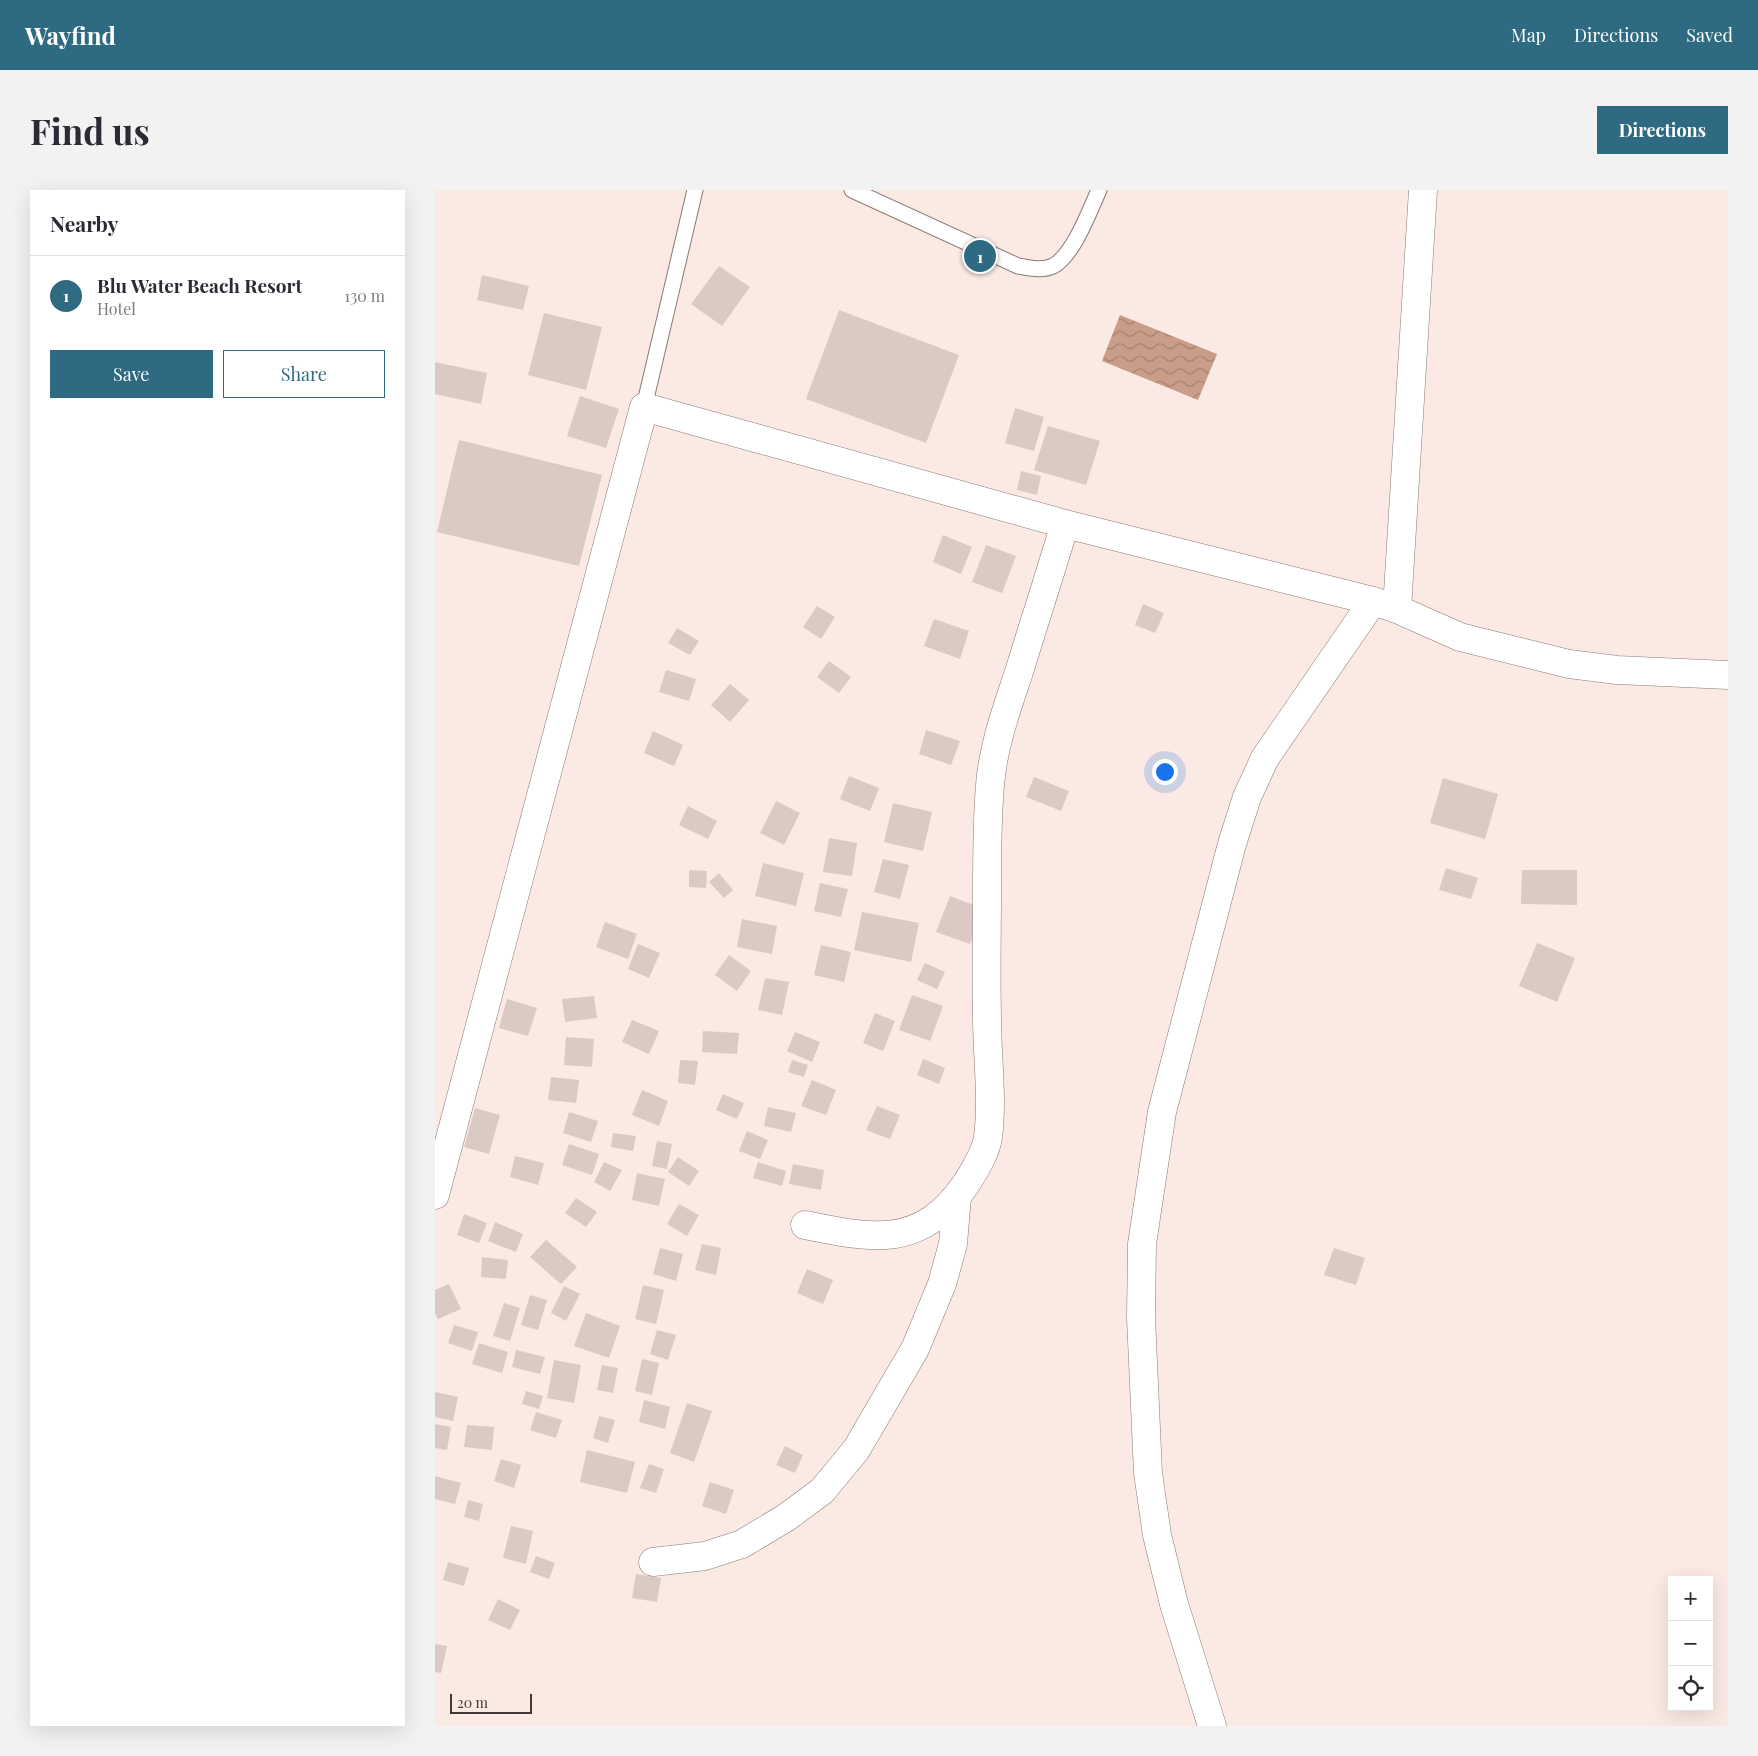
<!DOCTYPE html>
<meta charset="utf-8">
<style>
:root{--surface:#fff;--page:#f2f2f3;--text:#2b2b33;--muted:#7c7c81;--line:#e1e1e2;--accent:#2e6b82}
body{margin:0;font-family:"Playfair Display",serif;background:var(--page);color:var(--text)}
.controls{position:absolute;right:15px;bottom:15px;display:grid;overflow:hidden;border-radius:0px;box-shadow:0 5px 20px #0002}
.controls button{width:45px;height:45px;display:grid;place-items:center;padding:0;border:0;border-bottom:1px solid var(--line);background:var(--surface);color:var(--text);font:25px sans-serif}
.scale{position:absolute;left:15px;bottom:12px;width:82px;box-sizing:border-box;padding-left:5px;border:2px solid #3f3936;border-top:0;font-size:14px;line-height:18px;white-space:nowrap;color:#3f3936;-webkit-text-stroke:4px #faeae3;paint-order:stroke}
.you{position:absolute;left:729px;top:581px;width:18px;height:18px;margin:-12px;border:4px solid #fff;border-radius:50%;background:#1a73e8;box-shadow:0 0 0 8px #1a73e833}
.badge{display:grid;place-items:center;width:32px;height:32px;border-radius:50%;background:var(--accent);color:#fff;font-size:16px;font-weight:700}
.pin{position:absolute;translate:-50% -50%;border:2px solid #fff;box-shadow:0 1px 5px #0006}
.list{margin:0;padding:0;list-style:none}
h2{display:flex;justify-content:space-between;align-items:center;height:65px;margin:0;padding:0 20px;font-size:21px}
h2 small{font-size:16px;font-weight:400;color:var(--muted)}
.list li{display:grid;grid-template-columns:32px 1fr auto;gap:15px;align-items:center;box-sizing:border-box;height:80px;padding:0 20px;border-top:1px solid var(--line)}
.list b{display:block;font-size:19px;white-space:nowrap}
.list p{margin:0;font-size:16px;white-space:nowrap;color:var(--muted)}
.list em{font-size:16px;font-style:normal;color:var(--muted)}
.actions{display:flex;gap:10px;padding:15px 20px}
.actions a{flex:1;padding:11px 0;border:1px solid var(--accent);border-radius:0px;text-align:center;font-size:18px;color:var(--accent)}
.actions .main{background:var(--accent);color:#fff}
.icon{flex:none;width:28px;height:28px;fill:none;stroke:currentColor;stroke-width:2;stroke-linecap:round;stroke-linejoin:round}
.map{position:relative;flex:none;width:1293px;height:1536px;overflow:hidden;border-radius:0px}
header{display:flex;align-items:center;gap:30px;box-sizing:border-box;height:70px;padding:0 25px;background:var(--accent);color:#fff}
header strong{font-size:24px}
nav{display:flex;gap:28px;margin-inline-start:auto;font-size:18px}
.intro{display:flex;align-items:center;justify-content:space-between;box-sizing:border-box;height:120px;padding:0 30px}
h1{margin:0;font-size:35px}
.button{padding:12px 22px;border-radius:0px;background:var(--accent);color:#fff;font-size:18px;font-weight:700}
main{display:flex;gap:30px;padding:0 30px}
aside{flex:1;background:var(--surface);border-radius:0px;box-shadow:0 5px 20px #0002}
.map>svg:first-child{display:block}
</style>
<header>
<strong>Wayfind</strong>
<nav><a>Map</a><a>Directions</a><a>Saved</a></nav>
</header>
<div class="intro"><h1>Find us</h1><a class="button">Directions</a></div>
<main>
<aside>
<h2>Nearby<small></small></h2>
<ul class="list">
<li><span class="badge">1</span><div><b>Blu Water Beach Resort</b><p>Hotel</p></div><em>130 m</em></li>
</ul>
<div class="actions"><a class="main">Save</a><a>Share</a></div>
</aside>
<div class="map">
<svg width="1293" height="1536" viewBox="0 0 1293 1536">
<defs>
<pattern id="water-waves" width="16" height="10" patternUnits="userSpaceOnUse" patternTransform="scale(1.25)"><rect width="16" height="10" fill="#ca9d89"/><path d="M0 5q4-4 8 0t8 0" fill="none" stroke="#a58171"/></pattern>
</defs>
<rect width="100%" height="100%" fill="#faeae3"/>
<polygon fill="url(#water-waves)" points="685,125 782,164 763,210 667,171"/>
<g fill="#dacac3">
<polygon points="284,76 315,97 287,136 256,114"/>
<polygon points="47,85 94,96 88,120 42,110"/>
<polygon points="404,120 524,165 491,253 371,209"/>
<polygon points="109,123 167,137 151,200 93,185"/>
<polygon points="0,172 52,183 46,214 0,204"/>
<polygon points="145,206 184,219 171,258 132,246"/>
<polygon points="580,218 609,227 599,261 570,253"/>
<polygon points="613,236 665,251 651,295 599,280"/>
<polygon points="24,250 167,285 144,376 2,342"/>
<polygon points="586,281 606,286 602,305 582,300"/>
<polygon points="508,345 537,357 526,384 498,372"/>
<polygon points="551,355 581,366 567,403 537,392"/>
<polygon points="708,414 729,423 720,443 700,435"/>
<polygon points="382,416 400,427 386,449 368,437"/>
<polygon points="499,429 534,441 525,469 489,456"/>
<polygon points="242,438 264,451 255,465 233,453"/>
<polygon points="394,471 416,487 404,503 382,487"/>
<polygon points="231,480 261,489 254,511 224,502"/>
<polygon points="295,494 314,510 295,532 276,515"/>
<polygon points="491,540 525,551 516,575 484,564"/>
<polygon points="218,541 248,555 239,576 209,563"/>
<polygon points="414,586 444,598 435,621 405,609"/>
<polygon points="599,587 634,601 626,621 591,607"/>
<polygon points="1008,588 1063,604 1050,649 995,633"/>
<polygon points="341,611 365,623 349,655 325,643"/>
<polygon points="458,613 497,622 488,661 449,652"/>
<polygon points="253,616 282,631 273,649 244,635"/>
<polygon points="394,648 422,653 417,686 388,682"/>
<polygon points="448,669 474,675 465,709 439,702"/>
<polygon points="328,673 369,683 361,716 320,706"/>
<polygon points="1011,678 1043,688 1036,709 1004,700"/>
<polygon points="254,680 272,681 271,698 254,697"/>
<polygon points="1087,680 1142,680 1142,715 1086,714"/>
<polygon points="284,683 298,700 289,708 274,692"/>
<polygon points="385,693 413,699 406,727 379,721"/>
<polygon points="515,706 549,719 535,754 501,742"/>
<polygon points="427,722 484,733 476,772 419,760"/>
<polygon points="307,729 342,736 337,764 302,757"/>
<polygon points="170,732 202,744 193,769 161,757"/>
<polygon points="1102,753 1140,768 1122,812 1084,796"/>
<polygon points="203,754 225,763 214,788 193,779"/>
<polygon points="386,755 416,762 409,792 379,785"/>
<polygon points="294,765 316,781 302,801 280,785"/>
<polygon points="490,773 510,782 502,799 482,790"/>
<polygon points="330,788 354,792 347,825 323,820"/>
<polygon points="477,805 508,816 495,851 464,840"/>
<polygon points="159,806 162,828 130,832 127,809"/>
<polygon points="72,809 102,818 93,846 64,838"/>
<polygon points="440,823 460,831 448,861 428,853"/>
<polygon points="197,830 224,841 214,864 187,852"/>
<polygon points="268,841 304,843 302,864 267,862"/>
<polygon points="360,842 385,852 377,872 352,861"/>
<polygon points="131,847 159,849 157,877 129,875"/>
<polygon points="488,869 510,878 504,894 482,885"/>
<polygon points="245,870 263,871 260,895 243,893"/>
<polygon points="357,870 373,875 369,887 353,882"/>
<polygon points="116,887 144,890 141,913 113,910"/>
<polygon points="377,890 401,900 391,925 366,916"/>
<polygon points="207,900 233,911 224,936 197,925"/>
<polygon points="288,904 309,913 302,929 281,920"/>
<polygon points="442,916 465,925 455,949 431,940"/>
<polygon points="333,917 361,923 356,942 329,936"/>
<polygon points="40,918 65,925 54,964 29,957"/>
<polygon points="134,922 163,931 156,952 128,943"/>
<polygon points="312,941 333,950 325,969 304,961"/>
<polygon points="178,943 201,946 198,961 176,957"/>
<polygon points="222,951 237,954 232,979 217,976"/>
<polygon points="134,954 164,964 157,985 127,975"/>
<polygon points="80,966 109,973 103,995 75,987"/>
<polygon points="243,967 264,981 254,996 233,982"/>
<polygon points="169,972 187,980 175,1001 159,992"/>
<polygon points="323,972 351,981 347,996 318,988"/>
<polygon points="358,974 389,980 386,1000 354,994"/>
<polygon points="202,983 230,989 224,1016 197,1010"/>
<polygon points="141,1008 162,1022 151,1037 130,1023"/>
<polygon points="244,1014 264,1025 252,1046 232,1034"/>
<polygon points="29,1024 52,1033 44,1053 22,1045"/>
<polygon points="60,1032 88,1044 81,1062 53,1051"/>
<polygon points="111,1050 142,1077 126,1094 95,1067"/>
<polygon points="267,1054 286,1058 281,1085 260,1080"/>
<polygon points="225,1058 248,1064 241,1091 218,1084"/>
<polygon points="899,1058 930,1068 921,1095 889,1085"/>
<polygon points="47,1067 73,1070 71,1089 46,1087"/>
<polygon points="372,1079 398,1090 388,1114 362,1103"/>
<polygon points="14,1094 26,1119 3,1129 0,1123 0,1100"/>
<polygon points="208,1095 229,1100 221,1134 200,1129"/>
<polygon points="129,1096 145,1104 131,1131 116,1123"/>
<polygon points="95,1105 112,1110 103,1140 86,1135"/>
<polygon points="69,1113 85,1118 75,1151 58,1146"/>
<polygon points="151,1123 185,1136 174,1168 139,1156"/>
<polygon points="19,1135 43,1142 37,1161 13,1153"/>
<polygon points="222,1140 241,1145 233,1170 215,1164"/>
<polygon points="44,1153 73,1162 67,1183 37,1174"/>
<polygon points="81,1160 110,1167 105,1184 77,1177"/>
<polygon points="207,1169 224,1173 217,1205 200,1201"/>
<polygon points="119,1170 146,1175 139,1213 112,1208"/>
<polygon points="167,1175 183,1178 178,1203 162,1200"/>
<polygon points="91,1201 108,1206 104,1219 87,1214"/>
<polygon points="0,1202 23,1207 18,1231 0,1227"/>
<polygon points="209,1210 235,1217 230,1239 204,1232"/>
<polygon points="252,1213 277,1221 259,1272 235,1263"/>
<polygon points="101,1222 127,1230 121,1248 95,1240"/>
<polygon points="164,1226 180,1230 173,1253 158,1248"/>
<polygon points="0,1234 16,1237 12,1260 0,1258"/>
<polygon points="32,1235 59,1237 57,1260 29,1257"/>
<polygon points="350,1256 368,1265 360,1283 341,1275"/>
<polygon points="152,1260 200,1272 192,1303 145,1292"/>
<polygon points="66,1269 86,1275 79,1298 59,1291"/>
<polygon points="214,1274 229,1279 221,1303 205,1298"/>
<polygon points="0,1286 26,1293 20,1314 0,1309"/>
<polygon points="275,1292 299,1300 291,1324 267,1316"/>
<polygon points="33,1310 48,1314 44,1331 29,1327"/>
<polygon points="76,1336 98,1341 91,1374 68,1368"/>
<polygon points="101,1366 120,1373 114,1389 95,1382"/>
<polygon points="13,1372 34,1378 29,1396 8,1390"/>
<polygon points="201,1384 226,1388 222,1412 197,1408"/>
<polygon points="63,1409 85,1420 75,1440 53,1430"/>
<polygon points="0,1454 12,1456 6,1483 0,1482"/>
</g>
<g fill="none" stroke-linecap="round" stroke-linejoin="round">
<g stroke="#887a74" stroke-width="17">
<g id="service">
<path d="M417,0L583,76C594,78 607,81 618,76C638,66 655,20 664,0"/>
<polyline points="209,217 260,0"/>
</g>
</g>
<g stroke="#887a74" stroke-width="29">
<g id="minor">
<polyline points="962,419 988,0"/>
<polyline points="0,1005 209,217 630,334 938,411 962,419 1025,447 1134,474 1182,480 1293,485"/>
<path d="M370,1035C438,1049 486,1059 531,994C539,981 551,963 553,947C558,908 552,867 552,827C551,785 552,744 552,702C552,666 552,630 555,595C558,556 572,518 584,482C599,433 615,384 630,334"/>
<polyline points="218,1372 270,1366 307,1354 352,1327 387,1301 421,1260 480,1159 507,1094 518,1054 522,1006"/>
<polyline points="777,1536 739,1414 722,1345 713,1283 706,1128 707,1054 727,922 797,654 812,607 830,568 938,411"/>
</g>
</g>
<use href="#service" stroke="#fff" stroke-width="15"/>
<use href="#minor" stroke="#fff" stroke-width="28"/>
</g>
</svg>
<div class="controls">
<button>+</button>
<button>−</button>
<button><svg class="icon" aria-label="locate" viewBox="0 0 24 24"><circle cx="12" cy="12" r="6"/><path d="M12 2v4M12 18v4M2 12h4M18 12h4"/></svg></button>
</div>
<div class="scale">20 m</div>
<div class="you"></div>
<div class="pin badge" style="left:545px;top:66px">1</div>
</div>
</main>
